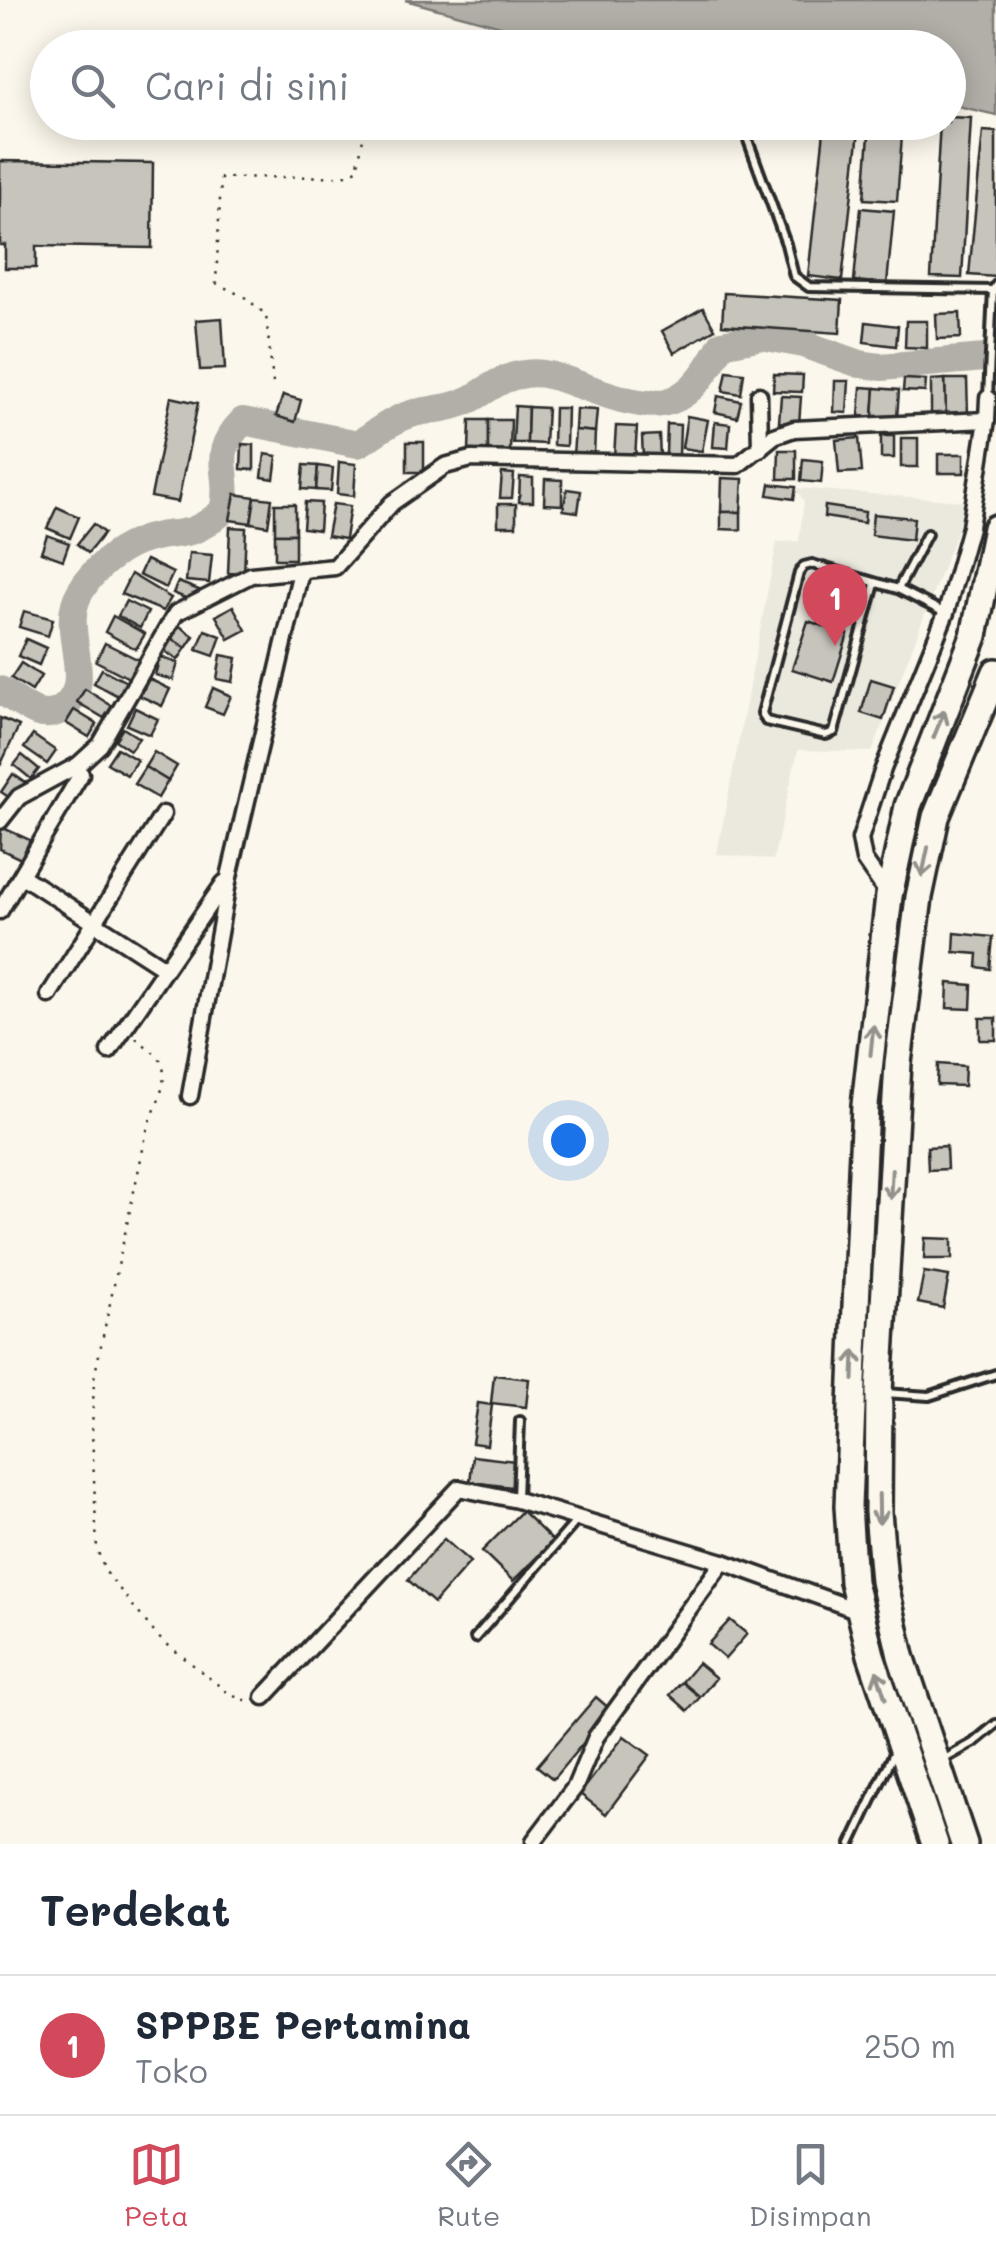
<!DOCTYPE html>
<html lang="id">
<style>
:root{--surface:#fff;--page:#f2f2f3;--text:#1f2937;--muted:#747a83;--line:#e0e1e3;--accent:#d1495b}
body{margin:0;font-family:Mali,sans-serif;background:var(--page);color:var(--text)}
.you{position:absolute;left:568px;top:1140px;width:35px;height:35px;margin:-25px;border:8px solid #fff;border-radius:50%;background:#1a73e8;box-shadow:0 0 0 15px #1a73e833}
.badge{display:grid;place-items:center;width:65px;height:65px;border-radius:50%;background:var(--accent);color:#fff;font-size:32px;font-weight:700}
.pin{position:absolute;translate:-50% -82px;filter:drop-shadow(0 2px 5px #0008)}
.pin::after{content:'';position:absolute;top:52px;width:35px;height:30px;background:inherit;clip-path:polygon(0 0,100% 0,50% 100%)}
.list{margin:0;padding:0;list-style:none}
h2{display:flex;justify-content:space-between;align-items:center;height:130px;margin:0;padding:0 40px;font-size:42px}
h2 small{font-size:32px;font-weight:400;color:var(--muted)}
.list li{display:grid;grid-template-columns:65px 1fr auto;gap:30px;align-items:center;box-sizing:border-box;height:140px;padding:0 40px;border-top:2px solid var(--line)}
.list b{display:block;font-size:38px;white-space:nowrap}
.list p{margin:0;font-size:32px;white-space:nowrap;color:var(--muted)}
.list em{font-size:32px;font-style:normal;color:var(--muted)}
.icon{flex:none;width:55px;height:55px;fill:none;stroke:currentColor;stroke-width:2;stroke-linecap:round;stroke-linejoin:round}
.map{position:relative;flex:none;width:996px;height:1844px;overflow:hidden}
.search{position:absolute;background:var(--surface);box-shadow:0 5px 25px #0003;left:30px;right:30px;top:30px;height:110px;display:flex;align-items:center;gap:25px;box-sizing:border-box;padding:0 35px;border-radius:55px;color:var(--muted);font-size:38px}
.sheet{height:270px;background:var(--surface)}
nav{display:flex;justify-content:space-around;align-items:center;box-sizing:border-box;height:140px;border-top:2px solid var(--line);background:var(--surface);font-size:28px;color:var(--muted)}
nav a{display:grid;justify-items:center;gap:5px}
nav .on{color:var(--accent)}
.map>svg:first-child{display:block}
</style>
<div class="map">
<svg width="996" height="1844" viewBox="0 0 996 1844">
<rect width="100%" height="100%" fill="#fbf7ec"/>
<filter id="ink" filterUnits="userSpaceOnUse"><feTurbulence type="fractalNoise" baseFrequency=".01" numOctaves="2"/><feDisplacementMap in="SourceGraphic" scale="20" xChannelSelector="R" yChannelSelector="G"/><feConvolveMatrix kernelMatrix="1 2 1 2 8 2 1 2 1" color-interpolation-filters="sRGB"/></filter>
<g filter="url(#ink)">
<polygon fill="#ebe8de" points="795,488 962,501 961,520 872,752 798,750 773,860 717,854 777,542 799,541 804,501"/>
<polygon fill="#b1afa7" stroke="#7b7a75" stroke-width="2.5" points="405,0 996,0 996,115 949,104 948,48 693,48 634,36 563,37 530,34"/>
<g fill="none" stroke-linecap="round" stroke-linejoin="round">
<path stroke="#b1afa7" stroke-width="28" d="M0,690C19,700 39,725 62,709C99,682 57,631 80,592C92,571 115,551 138,542C176,527 185,544 223,511C233,469 207,457 243,421L358,444C374,434 393,419 411,414C432,408 449,410 471,399C491,388 500,377 525,374C544,371 560,378 577,384C651,411 682,421 722,344L762,336L803,344L860,364L881,367L996,357"/>
</g>
<g fill="#c7c4bc" stroke="#2b2b2b" stroke-width="2.5">
<polygon points="948,117 971,118 962,278 931,277 940,122 948,122"/>
<polygon points="825,122 860,122 842,280 808,276"/>
<polygon points="870,122 903,122 897,201 864,199"/>
<polygon points="983,131 996,132 996,277 969,275"/>
<polygon points="0,161 153,163 152,248 36,246 36,268 5,268 5,245 0,245"/>
<polygon points="861,208 894,211 887,284 854,281"/>
<polygon points="724,293 842,300 840,333 722,325"/>
<polygon points="703,308 715,329 674,353 662,331"/>
<polygon points="960,313 961,338 937,339 936,314"/>
<polygon points="222,318 225,369 200,370 196,320"/>
<polygon points="906,321 927,321 927,348 905,347"/>
<polygon points="866,322 898,326 896,346 864,342"/>
<polygon points="727,371 744,373 741,394 723,391"/>
<polygon points="774,374 803,375 802,392 773,391"/>
<polygon points="904,379 926,380 925,392 903,391"/>
<polygon points="945,379 967,379 968,415 946,416"/>
<polygon points="945,379 946,416 931,416 931,380"/>
<polygon points="835,381 849,381 847,413 834,412"/>
<polygon points="861,387 875,388 873,417 859,416"/>
<polygon points="875,388 899,390 897,418 873,417"/>
<polygon points="283,395 301,400 295,422 276,416"/>
<polygon points="718,396 741,401 737,417 715,412"/>
<polygon points="781,396 801,397 799,424 779,422"/>
<polygon points="171,397 198,403 178,502 151,497"/>
<polygon points="515,406 528,407 527,443 513,443"/>
<polygon points="528,407 547,408 545,444 527,443"/>
<polygon points="554,408 567,408 566,446 553,445"/>
<polygon points="576,409 597,410 595,432 575,430"/>
<polygon points="687,416 708,420 702,451 682,448"/>
<polygon points="470,420 488,420 488,451 469,451"/>
<polygon points="488,420 511,420 510,452 488,451"/>
<polygon points="715,422 730,424 728,448 713,447"/>
<polygon points="667,424 680,425 679,455 666,454"/>
<polygon points="616,426 637,427 635,458 614,457"/>
<polygon points="575,430 595,432 594,455 573,454"/>
<polygon points="659,435 660,458 643,459 642,436"/>
<rect x="881" y="436" width="13" height="22"/>
<polygon points="859,438 862,472 839,473 836,440"/>
<rect x="901" y="438" width="17" height="29"/>
<rect x="407" y="442" width="17" height="30"/>
<polygon points="242,444 254,445 254,470 241,469"/>
<polygon points="779,450 796,450 796,479 778,479"/>
<polygon points="265,454 277,456 274,479 262,477"/>
<rect x="938" y="454" width="26" height="19"/>
<polygon points="803,459 823,461 821,483 801,481"/>
<polygon points="339,462 356,464 354,496 337,494"/>
<polygon points="304,465 318,466 316,490 302,489"/>
<polygon points="318,466 333,468 331,491 316,490"/>
<polygon points="502,473 514,474 512,498 500,498"/>
<polygon points="520,477 533,478 533,502 519,502"/>
<polygon points="722,478 743,479 741,512 721,512"/>
<polygon points="545,479 562,480 562,505 544,504"/>
<polygon points="770,484 796,487 794,499 768,495"/>
<polygon points="567,489 581,491 578,512 563,510"/>
<polygon points="235,494 255,497 251,523 230,520"/>
<polygon points="255,497 272,499 268,526 251,523"/>
<polygon points="305,502 321,503 319,530 303,528"/>
<rect x="275" y="504" width="20" height="30"/>
<polygon points="333,504 350,506 345,539 327,536"/>
<rect x="498" y="504" width="18" height="22"/>
<polygon points="825,506 865,512 864,523 824,517"/>
<polygon points="57,507 79,517 70,538 47,528"/>
<polygon points="721,512 741,512 741,530 721,529"/>
<polygon points="873,514 914,518 912,540 871,535"/>
<polygon points="93,524 104,533 88,553 77,544"/>
<polygon points="230,527 246,528 244,574 228,573"/>
<rect x="275" y="534" width="20" height="25"/>
<polygon points="47,535 69,543 63,560 41,552"/>
<polygon points="189,553 212,555 209,583 186,581"/>
<polygon points="146,560 173,573 166,588 139,575"/>
<polygon points="131,574 171,598 163,611 121,594"/>
<polygon points="178,582 199,590 195,602 173,593"/>
<polygon points="126,601 148,612 140,628 118,616"/>
<polygon points="233,606 246,630 229,639 216,616"/>
<polygon points="24,611 53,619 48,636 19,627"/>
<polygon points="113,616 145,634 136,649 105,632"/>
<polygon points="808,621 848,634 833,682 792,669"/>
<polygon points="178,625 194,636 186,648 170,638"/>
<polygon points="205,630 221,636 214,656 197,650"/>
<polygon points="170,638 186,648 178,660 163,650"/>
<polygon points="26,639 46,648 39,665 18,656"/>
<polygon points="105,643 139,660 129,678 96,661"/>
<polygon points="221,655 237,658 233,682 217,679"/>
<polygon points="160,657 178,663 173,680 155,675"/>
<polygon points="21,663 41,676 32,691 11,678"/>
<polygon points="102,669 130,684 122,698 94,683"/>
<polygon points="149,679 170,689 162,706 140,696"/>
<polygon points="871,679 894,686 883,720 861,713"/>
<polygon points="213,688 231,696 223,714 205,707"/>
<polygon points="85,689 112,706 104,718 77,702"/>
<polygon points="135,708 158,719 150,735 127,725"/>
<polygon points="74,710 97,724 89,737 66,723"/>
<polygon points="0,718 19,726 0,766"/>
<polygon points="123,728 139,738 130,750 115,740"/>
<polygon points="33,735 56,751 47,764 24,748"/>
<polygon points="117,748 137,760 127,775 107,763"/>
<polygon points="154,752 177,766 168,781 145,767"/>
<polygon points="22,755 39,769 31,779 14,765"/>
<polygon points="145,767 168,781 158,798 134,784"/>
<polygon points="13,774 26,783 13,800 1,792"/>
<polygon points="1,827 30,840 21,859 0,849"/>
<polygon points="955,933 993,937 990,969 977,967 978,954 954,952"/>
<polygon points="948,983 972,985 971,1009 947,1008"/>
<rect x="980" y="1018" width="16" height="22"/>
<polygon points="938,1064 965,1066 964,1086 937,1085"/>
<polygon points="946,1146 947,1169 928,1170 927,1147"/>
<polygon points="925,1238 952,1239 952,1259 924,1259"/>
<polygon points="924,1272 949,1276 943,1308 918,1303"/>
<polygon points="494,1375 529,1379 526,1407 491,1403"/>
<polygon points="478,1403 492,1405 487,1445 472,1443"/>
<polygon points="473,1456 515,1461 512,1487 470,1482"/>
<polygon points="522,1511 553,1541 513,1581 482,1551"/>
<polygon points="444,1539 470,1562 434,1603 408,1580"/>
<polygon points="730,1620 747,1634 725,1659 708,1644"/>
<polygon points="698,1663 716,1678 700,1697 682,1682"/>
<polygon points="682,1682 700,1697 688,1711 670,1695"/>
<polygon points="596,1697 611,1710 553,1779 537,1766"/>
<polygon points="624,1736 650,1755 606,1814 580,1794"/>
</g>
<g fill="none" stroke-linecap="round" stroke-linejoin="round">
<g stroke="#2b2b2b" stroke-width="14">
<g id="lane">
<polyline points="736,122 745,132 786,244 794,276 809,287 993,290"/>
<polyline points="988,397 993,290 996,285"/>
<polyline points="875,584 834,732 826,735 766,721 762,713 799,573 804,566 812,564 898,589 945,613"/>
<polyline points="898,589 927,534"/>
<polyline points="885,1393 929,1396 996,1374"/>
<polyline points="517,1498 520,1421"/>
<polyline points="475,1638 579,1518"/>
<polyline points="941,1761 973,1743 996,1724"/>
<polyline points="851,1844 895,1751"/>
</g>
</g>
<g stroke="#2b2b2b" stroke-width="21">
<g id="street">
<polyline points="759,395 760,449"/>
<polyline points="987,420 988,398"/>
<polyline points="0,821 19,797 78,765 100,745 176,613 251,575 335,567 392,503 445,466 471,459 738,465 774,436 794,429 987,420 970,527 946,613 883,769 860,839 864,860 888,894"/>
<polyline points="22,876 163,967"/>
<polyline points="0,911 81,774"/>
<polyline points="49,995 163,814"/>
<polyline points="109,1051 224,883"/>
<polyline points="190,1096 229,877 301,571"/>
<polyline points="264,1697 459,1488 517,1500 723,1562 859,1611"/>
<polyline points="534,1841 575,1787 596,1737 723,1562"/>
</g>
</g>
<g stroke="#2b2b2b" stroke-width="32">
<g id="highway">
<polyline points="935,1844 871,1655 853,1582 848,1506 856,1306 865,1105 889,896 908,806 974,636 996,528"/>
<polyline points="964,1844 901,1656 884,1581 878,1512 879,1392 898,1063 919,897 936,817 996,672"/>
</g>
</g>
<g stroke="#2b2b2b" stroke-width="2.5" stroke-dasharray="2.5 8" stroke-linecap="butt">
<polyline points="273,383 266,315 246,298 216,283 221,178 344,176 357,170 366,122"/>
<path d="M136,1038C144,1045 156,1053 161,1061C170,1080 155,1109 148,1126L94,1378L92,1432L97,1549L105,1571L158,1637L227,1692L250,1702"/>
</g>
<use href="#lane" stroke="#fbf7ec" stroke-width="6"/>
<use href="#street" stroke="#fbf7ec" stroke-width="14"/>
<use href="#highway" stroke="#fbf7ec" stroke-width="25"/>
</g>
<defs><path id="oneway-shaft" d="M-6 0H5M1.5-3L5.5 0L1.5 3" fill="none" stroke-width="1.6" stroke-linecap="round" stroke-linejoin="round" transform="scale(2.5)"/></defs>
<g stroke="#93918c">
<use href="#oneway-shaft" transform="translate(939 724) rotate(-68)"/>
<use href="#oneway-shaft" transform="translate(925 862) rotate(102)"/>
<use href="#oneway-shaft" transform="translate(872 1040) rotate(-84)"/>
<use href="#oneway-shaft" transform="translate(891 1184) rotate(93)"/>
<use href="#oneway-shaft" transform="translate(854 1365) rotate(-88)"/>
<use href="#oneway-shaft" transform="translate(879 1509) rotate(89)"/>
<use href="#oneway-shaft" transform="translate(881 1685) rotate(-108)"/>
</g>
</g>
</svg>
<div class="you"></div>
<div class="pin badge" style="left:835px;top:646px">1</div>
<div class="search"><svg class="icon" aria-label="search" viewBox="0 0 24 24"><circle cx="10" cy="10" r="6"/><path d="M15 15l6 6"/></svg>Cari di sini</div>
</div>
<section class="sheet">
<h2>Terdekat<small></small></h2>
<ul class="list">
<li><span class="badge">1</span><div><b>SPPBE Pertamina</b><p>Toko</p></div><em>250 m</em></li>
</ul>
</section>
<nav>
<a class="on"><svg class="icon" aria-label="map" viewBox="0 0 24 24"><path d="M3 6l6-2 6 2 6-2v14l-6 2-6-2-6 2zM9 4v14M15 6v14"/></svg>Peta</a>
<a><svg class="icon" aria-label="directions" viewBox="0 0 24 24"><path d="M12 3l9 9-9 9-9-9zM9 14v-3h6M13 9l2 2-2 2"/></svg>Rute</a>
<a><svg class="icon" aria-label="saved" viewBox="0 0 24 24"><path d="M7 4h10v16l-5-4-5 4z"/></svg>Disimpan</a>
</nav>
